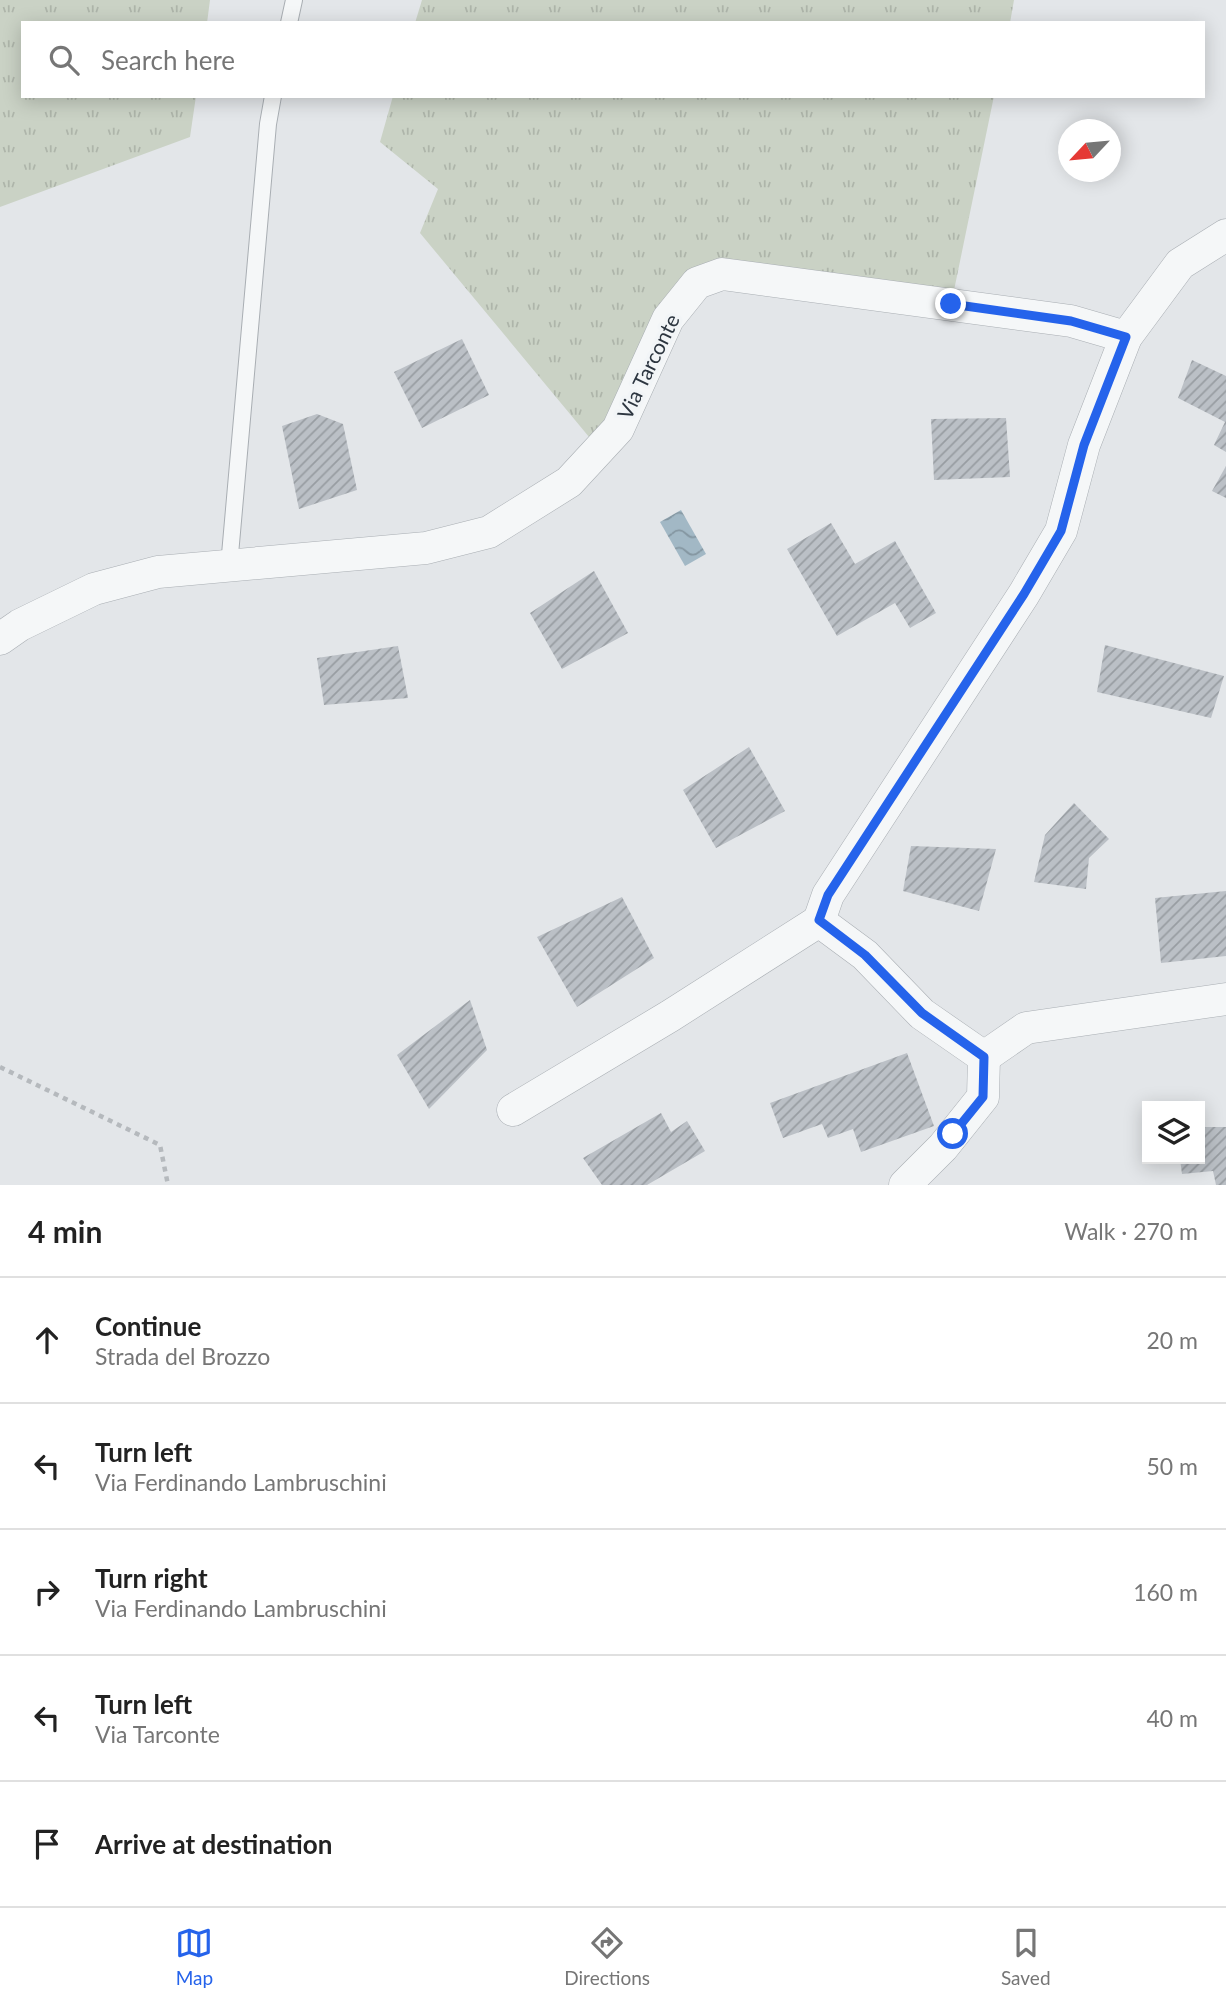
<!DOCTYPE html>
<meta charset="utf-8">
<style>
:root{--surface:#fff;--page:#f6f6f6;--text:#222;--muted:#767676;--line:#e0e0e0;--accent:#2563eb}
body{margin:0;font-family:Lato,sans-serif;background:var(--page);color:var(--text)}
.controls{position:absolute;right:21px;bottom:21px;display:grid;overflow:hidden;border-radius:0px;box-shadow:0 4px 18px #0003}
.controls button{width:63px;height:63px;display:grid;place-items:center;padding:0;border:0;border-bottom:2px solid var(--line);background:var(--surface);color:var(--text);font:35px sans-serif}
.compass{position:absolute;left:1058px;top:119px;width:63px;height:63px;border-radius:50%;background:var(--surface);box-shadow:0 4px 18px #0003;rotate:244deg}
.stop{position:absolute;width:21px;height:21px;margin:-16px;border:5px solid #2563eb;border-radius:50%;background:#fff}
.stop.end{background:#2563eb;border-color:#fff;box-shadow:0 2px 7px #0008}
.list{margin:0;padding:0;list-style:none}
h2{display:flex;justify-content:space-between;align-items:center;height:91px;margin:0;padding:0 28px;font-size:30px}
h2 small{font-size:23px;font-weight:400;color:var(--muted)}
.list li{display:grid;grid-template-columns:46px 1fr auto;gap:21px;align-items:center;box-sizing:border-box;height:126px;padding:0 28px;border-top:2px solid var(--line)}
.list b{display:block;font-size:26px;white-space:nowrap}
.list p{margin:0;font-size:23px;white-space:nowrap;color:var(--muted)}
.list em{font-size:23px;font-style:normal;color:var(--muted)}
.icon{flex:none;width:38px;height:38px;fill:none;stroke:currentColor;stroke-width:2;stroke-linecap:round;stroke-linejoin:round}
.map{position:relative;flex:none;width:1226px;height:1185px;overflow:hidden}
.search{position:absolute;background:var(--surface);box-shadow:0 4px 18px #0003;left:21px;right:21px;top:21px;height:77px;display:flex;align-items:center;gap:18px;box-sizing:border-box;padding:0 24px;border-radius:0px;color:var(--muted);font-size:26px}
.sheet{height:721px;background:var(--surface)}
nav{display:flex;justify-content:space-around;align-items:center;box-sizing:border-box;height:98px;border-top:2px solid var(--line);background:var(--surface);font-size:19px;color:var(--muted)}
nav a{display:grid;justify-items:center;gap:4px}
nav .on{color:var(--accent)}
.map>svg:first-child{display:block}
</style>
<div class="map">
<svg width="1226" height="1185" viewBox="0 0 1226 1185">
<defs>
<pattern id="grass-tufts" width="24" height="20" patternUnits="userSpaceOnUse" patternTransform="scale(1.75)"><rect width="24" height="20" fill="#cad2c5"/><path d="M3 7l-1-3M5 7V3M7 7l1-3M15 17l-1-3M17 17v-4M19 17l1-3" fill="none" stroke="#aeb5aa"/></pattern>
<pattern id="water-waves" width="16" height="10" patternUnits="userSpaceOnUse" patternTransform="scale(1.75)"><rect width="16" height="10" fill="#a2b8c5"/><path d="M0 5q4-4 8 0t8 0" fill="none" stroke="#8496a1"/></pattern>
<pattern id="building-hatch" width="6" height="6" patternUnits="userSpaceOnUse" patternTransform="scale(1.75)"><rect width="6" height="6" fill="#bbc0c6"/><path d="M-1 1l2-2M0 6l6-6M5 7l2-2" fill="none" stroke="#989da2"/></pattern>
</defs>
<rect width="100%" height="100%" fill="#e3e6e9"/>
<g fill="url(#grass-tufts)">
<polygon points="0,0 210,0 207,23 23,23 23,96 196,96 190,137 0,207"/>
<polygon points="422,0 1014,0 1010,23 415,23"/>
<polygon points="393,96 994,96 951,305 717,287 689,294 599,449 420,233 438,189 380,142"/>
</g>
<polygon fill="url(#water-waves)" points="681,510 706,554 685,566 660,522"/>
<g fill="url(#building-hatch)">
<polygon points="462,339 489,395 422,428 394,372"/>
<polygon points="1192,360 1226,376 1226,452 1214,445 1225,422 1178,398"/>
<polygon points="317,414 343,424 357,490 299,509 282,426"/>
<polygon points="1006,418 1010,477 934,480 931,419"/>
<polygon points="1226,466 1226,498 1212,491"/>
<polygon points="831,523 855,564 895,541 936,613 910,628 895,603 837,636 787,549"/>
<polygon points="594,571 628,633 562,669 530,613"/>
<polygon points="1105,645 1224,676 1211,718 1097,692"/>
<polygon points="398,646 408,698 324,705 317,658"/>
<polygon points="749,747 785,811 716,848 683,790"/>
<polygon points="1074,803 1109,839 1089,858 1086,889 1034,882 1045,835"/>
<polygon points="911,846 996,849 979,911 903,891"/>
<polygon points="1226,891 1226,956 1161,963 1155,898"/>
<polygon points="622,897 654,958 577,1007 537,937"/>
<polygon points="470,1000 487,1050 429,1109 397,1055"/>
<polygon points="907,1053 934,1126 861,1152 853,1129 828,1138 822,1124 783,1138 770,1103"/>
<polygon points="661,1113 671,1132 687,1121 705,1151 647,1185 602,1185 583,1158"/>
<polygon points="1200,1127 1226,1127 1226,1185 1216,1185 1213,1171 1182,1174 1180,1159 1200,1159"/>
</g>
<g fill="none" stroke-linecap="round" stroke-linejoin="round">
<g stroke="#a9aeb3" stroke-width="18">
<g id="lane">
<polyline points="289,23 294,0"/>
<polyline points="229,566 268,124 273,96"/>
</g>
</g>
<g stroke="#a9aeb3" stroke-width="33">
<g id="street">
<polyline points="0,639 20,625 94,589 158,572 426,548 489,532 569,482 618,429 668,319 697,283 722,274 1071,321 1126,337"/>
<polyline points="984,1057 922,1014 865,955 819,921 828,895 1024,594 1061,531 1084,445 1126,337 1180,264 1226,235"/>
<polyline points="984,1057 1026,1028 1226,999"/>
<polyline points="513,1110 670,1016 819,921"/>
<polyline points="905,1185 943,1147 983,1097 984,1057"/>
</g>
</g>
<polyline stroke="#b5b9bd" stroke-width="4.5" stroke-dasharray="5 5" stroke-linecap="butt" points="0,1067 160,1145 168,1185"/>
<use href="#lane" stroke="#f5f7f8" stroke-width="16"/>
<use href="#street" stroke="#f5f7f8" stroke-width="32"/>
</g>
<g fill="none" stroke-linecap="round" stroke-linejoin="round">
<polyline stroke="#2563eb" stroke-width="9" points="951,304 1071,321 1126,337 1084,445 1061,531 1024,594 828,895 819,920 865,955 922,1013 984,1057 983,1097 953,1134"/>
</g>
<g text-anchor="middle" stroke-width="7" stroke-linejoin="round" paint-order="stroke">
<g font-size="21" fill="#2d3640" stroke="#f2f5f7">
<text transform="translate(649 367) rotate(-64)" y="7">Via Tarconte</text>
</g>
</g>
</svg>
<div class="controls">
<button><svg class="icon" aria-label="layers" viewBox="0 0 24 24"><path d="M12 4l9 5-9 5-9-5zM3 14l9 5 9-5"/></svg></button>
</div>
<svg class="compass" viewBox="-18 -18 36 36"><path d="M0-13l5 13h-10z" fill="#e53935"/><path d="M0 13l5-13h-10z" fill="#767676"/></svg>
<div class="stop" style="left:953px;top:1134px"></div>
<div class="stop end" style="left:951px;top:304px"></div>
<div class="search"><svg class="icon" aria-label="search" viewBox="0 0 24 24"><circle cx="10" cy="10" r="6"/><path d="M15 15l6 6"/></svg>Search here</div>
</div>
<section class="sheet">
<h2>4 min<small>Walk · 270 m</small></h2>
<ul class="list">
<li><svg class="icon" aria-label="ahead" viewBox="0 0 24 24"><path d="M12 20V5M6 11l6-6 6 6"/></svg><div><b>Continue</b><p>Strada del Brozzo</p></div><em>20 m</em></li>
<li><svg class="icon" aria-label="left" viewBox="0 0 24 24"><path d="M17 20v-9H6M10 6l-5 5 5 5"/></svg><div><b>Turn left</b><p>Via Ferdinando Lambruschini</p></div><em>50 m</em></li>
<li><svg class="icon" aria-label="right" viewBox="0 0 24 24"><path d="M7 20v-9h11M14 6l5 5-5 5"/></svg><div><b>Turn right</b><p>Via Ferdinando Lambruschini</p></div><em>160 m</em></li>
<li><svg class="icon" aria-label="left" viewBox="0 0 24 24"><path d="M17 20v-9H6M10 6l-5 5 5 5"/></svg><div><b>Turn left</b><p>Via Tarconte</p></div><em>40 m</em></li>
<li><svg class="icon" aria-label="arrive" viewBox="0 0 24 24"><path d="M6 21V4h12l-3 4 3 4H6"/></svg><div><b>Arrive at destination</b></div></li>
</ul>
</section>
<nav>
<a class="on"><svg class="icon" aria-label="map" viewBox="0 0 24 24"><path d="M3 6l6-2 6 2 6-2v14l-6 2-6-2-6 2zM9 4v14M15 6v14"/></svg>Map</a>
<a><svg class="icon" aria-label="directions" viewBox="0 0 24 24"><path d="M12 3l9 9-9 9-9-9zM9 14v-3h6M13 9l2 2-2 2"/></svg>Directions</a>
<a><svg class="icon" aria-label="saved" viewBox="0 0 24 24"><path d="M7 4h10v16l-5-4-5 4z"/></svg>Saved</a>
</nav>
